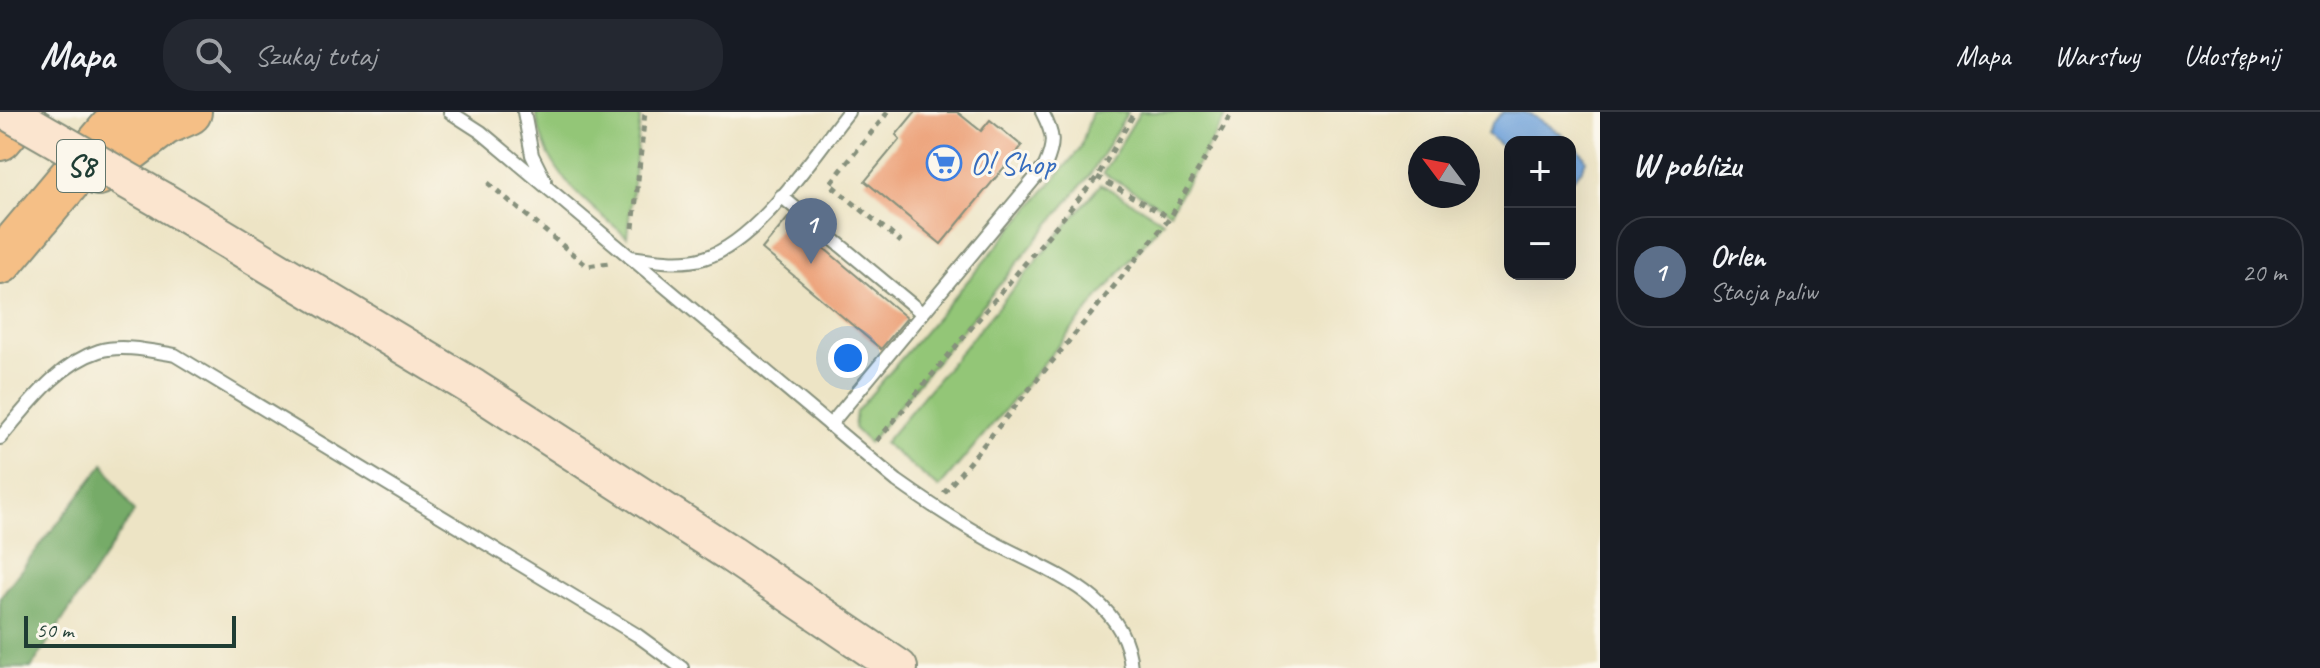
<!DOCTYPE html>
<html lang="pl">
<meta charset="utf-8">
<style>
:root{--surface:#171b24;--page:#242831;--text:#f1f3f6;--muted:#9ea1a6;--line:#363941;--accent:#d93025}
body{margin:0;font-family:Caveat,sans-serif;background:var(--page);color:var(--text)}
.controls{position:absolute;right:24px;top:24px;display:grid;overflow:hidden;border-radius:16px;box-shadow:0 8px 32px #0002}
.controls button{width:72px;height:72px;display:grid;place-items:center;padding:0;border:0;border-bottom:2px solid var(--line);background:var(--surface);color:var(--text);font:40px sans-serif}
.compass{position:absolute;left:1408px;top:24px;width:72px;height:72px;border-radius:50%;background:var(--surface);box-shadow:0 8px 32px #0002;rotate:302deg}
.scale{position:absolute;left:24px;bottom:20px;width:212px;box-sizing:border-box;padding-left:8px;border:4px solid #1f3d34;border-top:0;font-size:22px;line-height:28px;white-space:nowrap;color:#1f3d34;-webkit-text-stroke:6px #fbf7ec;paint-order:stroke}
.you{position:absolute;left:848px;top:246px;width:28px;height:28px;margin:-20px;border:6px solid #fff;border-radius:50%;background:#1a73e8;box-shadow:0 0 0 12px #1a73e833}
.badge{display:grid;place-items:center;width:52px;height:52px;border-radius:50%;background:var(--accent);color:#fff;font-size:26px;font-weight:700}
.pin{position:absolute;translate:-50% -66px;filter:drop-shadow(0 2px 4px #0008)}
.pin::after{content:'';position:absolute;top:42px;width:28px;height:24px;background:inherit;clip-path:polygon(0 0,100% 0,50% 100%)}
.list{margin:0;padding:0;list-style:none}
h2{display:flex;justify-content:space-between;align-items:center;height:104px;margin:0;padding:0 32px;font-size:34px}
h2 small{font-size:26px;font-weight:400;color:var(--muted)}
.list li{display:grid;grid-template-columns:52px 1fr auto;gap:24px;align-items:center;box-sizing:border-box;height:112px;margin:0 16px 16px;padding:0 16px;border:2px solid var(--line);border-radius:32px}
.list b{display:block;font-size:30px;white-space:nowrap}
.list p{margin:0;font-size:26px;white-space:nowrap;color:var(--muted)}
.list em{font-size:26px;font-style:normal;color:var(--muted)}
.icon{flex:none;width:44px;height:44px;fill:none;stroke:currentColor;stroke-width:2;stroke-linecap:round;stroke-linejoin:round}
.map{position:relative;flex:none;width:1600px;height:556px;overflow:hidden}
header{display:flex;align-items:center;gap:48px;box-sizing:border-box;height:112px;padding:0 40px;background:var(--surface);border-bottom:2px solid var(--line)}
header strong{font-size:38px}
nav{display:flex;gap:44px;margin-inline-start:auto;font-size:28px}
.search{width:560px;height:72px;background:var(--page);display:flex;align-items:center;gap:20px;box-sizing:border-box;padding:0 28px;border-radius:32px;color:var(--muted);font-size:30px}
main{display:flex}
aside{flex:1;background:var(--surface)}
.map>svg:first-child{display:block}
</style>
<header>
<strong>Mapa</strong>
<div class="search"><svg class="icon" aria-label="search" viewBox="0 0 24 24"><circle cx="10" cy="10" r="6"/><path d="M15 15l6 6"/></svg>Szukaj tutaj</div>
<nav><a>Mapa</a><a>Warstwy</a><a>Udostępnij</a></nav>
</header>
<main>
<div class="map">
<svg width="1600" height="556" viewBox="0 0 1600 556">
<rect width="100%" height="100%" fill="#fbf7ec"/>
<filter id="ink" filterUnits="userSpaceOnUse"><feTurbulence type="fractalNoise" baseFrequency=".0125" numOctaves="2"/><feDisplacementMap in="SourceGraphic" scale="16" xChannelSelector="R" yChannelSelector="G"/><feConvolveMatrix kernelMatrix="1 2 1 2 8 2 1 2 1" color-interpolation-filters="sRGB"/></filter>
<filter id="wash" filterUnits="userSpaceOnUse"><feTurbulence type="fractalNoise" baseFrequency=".006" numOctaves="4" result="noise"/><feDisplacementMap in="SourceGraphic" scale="32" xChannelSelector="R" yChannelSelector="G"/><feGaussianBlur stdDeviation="1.8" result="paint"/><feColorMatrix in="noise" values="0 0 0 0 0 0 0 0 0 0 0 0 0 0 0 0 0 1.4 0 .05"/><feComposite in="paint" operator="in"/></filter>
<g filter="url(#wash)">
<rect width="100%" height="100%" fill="#ede4c5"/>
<g fill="#93c677" stroke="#598256" stroke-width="2">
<path d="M536,0H641L627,125C585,89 543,59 536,0Z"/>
<polygon points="1092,0 1128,0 1090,63 869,331 854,316 856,300 1080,37"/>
<polygon points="1140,0 1228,0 1170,100 1103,61"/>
<polygon points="1101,72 1163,109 939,376 884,331"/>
</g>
<polygon fill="#76ab68" stroke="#4a744e" stroke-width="2" points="104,352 134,400 31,556 0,556 0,485"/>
<path fill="#70a3dc" stroke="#487088" stroke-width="2" d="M1503,0C1509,0 1517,0 1523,0C1538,4 1582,34 1586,48L1583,56L1570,70V30H1510V41L1487,22L1492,11Z"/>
<g id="blocks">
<g fill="#eda47d">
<polygon points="915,0 957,0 981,19 990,8 1022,34 941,132 865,69 900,27 896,23"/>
<polygon points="788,106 907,206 881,237 762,137"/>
</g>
</g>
</g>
<g filter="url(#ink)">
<use href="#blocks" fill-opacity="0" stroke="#86907c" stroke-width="2"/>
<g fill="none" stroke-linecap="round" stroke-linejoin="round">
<g stroke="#86907c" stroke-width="16">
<g id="lane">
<path d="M450,0L481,20L897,369C928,391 958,411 991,429C1046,459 1126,483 1131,556"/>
<polyline points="524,0 532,43 545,69"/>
<polyline points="781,84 922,201"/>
<path d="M630,145C654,148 680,153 704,146C758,130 813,44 848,0"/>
<path d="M830,313L1045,54C1055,31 1054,23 1042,0"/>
<path d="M0,326C27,295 57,252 99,239C122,232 151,239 175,243L637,523L682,556"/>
</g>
</g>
<g stroke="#86907c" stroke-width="40">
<polyline id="secondary" points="163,89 474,276 731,442 899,556"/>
</g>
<g stroke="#86907c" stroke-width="48">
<g id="highway">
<polyline points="0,26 22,0"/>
<polyline points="98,61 164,11 189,0"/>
<polyline points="0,150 126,0"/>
</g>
</g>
<g stroke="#86907c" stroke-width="5" stroke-dasharray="6 6" stroke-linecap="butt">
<polyline points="888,0 830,72 901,130"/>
<polyline points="1097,65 1170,106"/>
<polyline points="488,71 587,154 609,151"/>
<polyline points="633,116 645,0"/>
<polyline points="877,329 1097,65 1135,0"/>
<polyline points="944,381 1170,106 1232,0"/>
</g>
<use href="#lane" stroke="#fff" stroke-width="12"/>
<use href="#secondary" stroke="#fbe5cf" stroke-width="36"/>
<use href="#highway" stroke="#f5bf86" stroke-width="44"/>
<g stroke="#86907c" stroke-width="40" stroke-linecap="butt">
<polyline id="secondary-bridge" points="8,0 163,89"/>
</g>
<use href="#secondary-bridge" stroke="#fbe5cf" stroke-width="36"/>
</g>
</g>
<defs>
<g id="supermarket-ring" transform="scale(1.8)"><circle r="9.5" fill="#fbf7ec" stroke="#3f7fe0" stroke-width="1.5"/><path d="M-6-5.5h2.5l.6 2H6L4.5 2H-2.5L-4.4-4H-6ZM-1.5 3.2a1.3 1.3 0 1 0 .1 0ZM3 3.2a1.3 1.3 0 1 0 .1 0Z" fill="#3f7fe0"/></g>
</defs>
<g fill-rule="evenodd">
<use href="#supermarket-ring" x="944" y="51"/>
</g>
<g text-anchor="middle" stroke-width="6" stroke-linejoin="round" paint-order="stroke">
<rect fill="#fbf7ec" stroke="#61756b" stroke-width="2" x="57" y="28" width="48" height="52" rx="6"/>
<g font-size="30" font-weight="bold" fill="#1f3d34">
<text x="81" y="64">S8</text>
</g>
<g font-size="32" fill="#366cbe" stroke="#fbf7ec" text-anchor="start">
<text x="970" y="62">O! Shop</text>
</g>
</g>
</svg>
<div class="controls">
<button>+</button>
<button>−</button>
</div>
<svg class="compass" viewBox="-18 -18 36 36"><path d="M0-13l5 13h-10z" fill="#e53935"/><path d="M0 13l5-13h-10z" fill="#9ea1a6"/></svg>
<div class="scale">50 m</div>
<div class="you"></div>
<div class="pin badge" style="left:811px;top:152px;background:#5c6f8a">1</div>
</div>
<aside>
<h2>W pobliżu<small></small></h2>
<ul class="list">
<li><span class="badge" style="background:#5c6f8a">1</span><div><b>Orlen</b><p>Stacja paliw</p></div><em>20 m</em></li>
</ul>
</aside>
</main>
